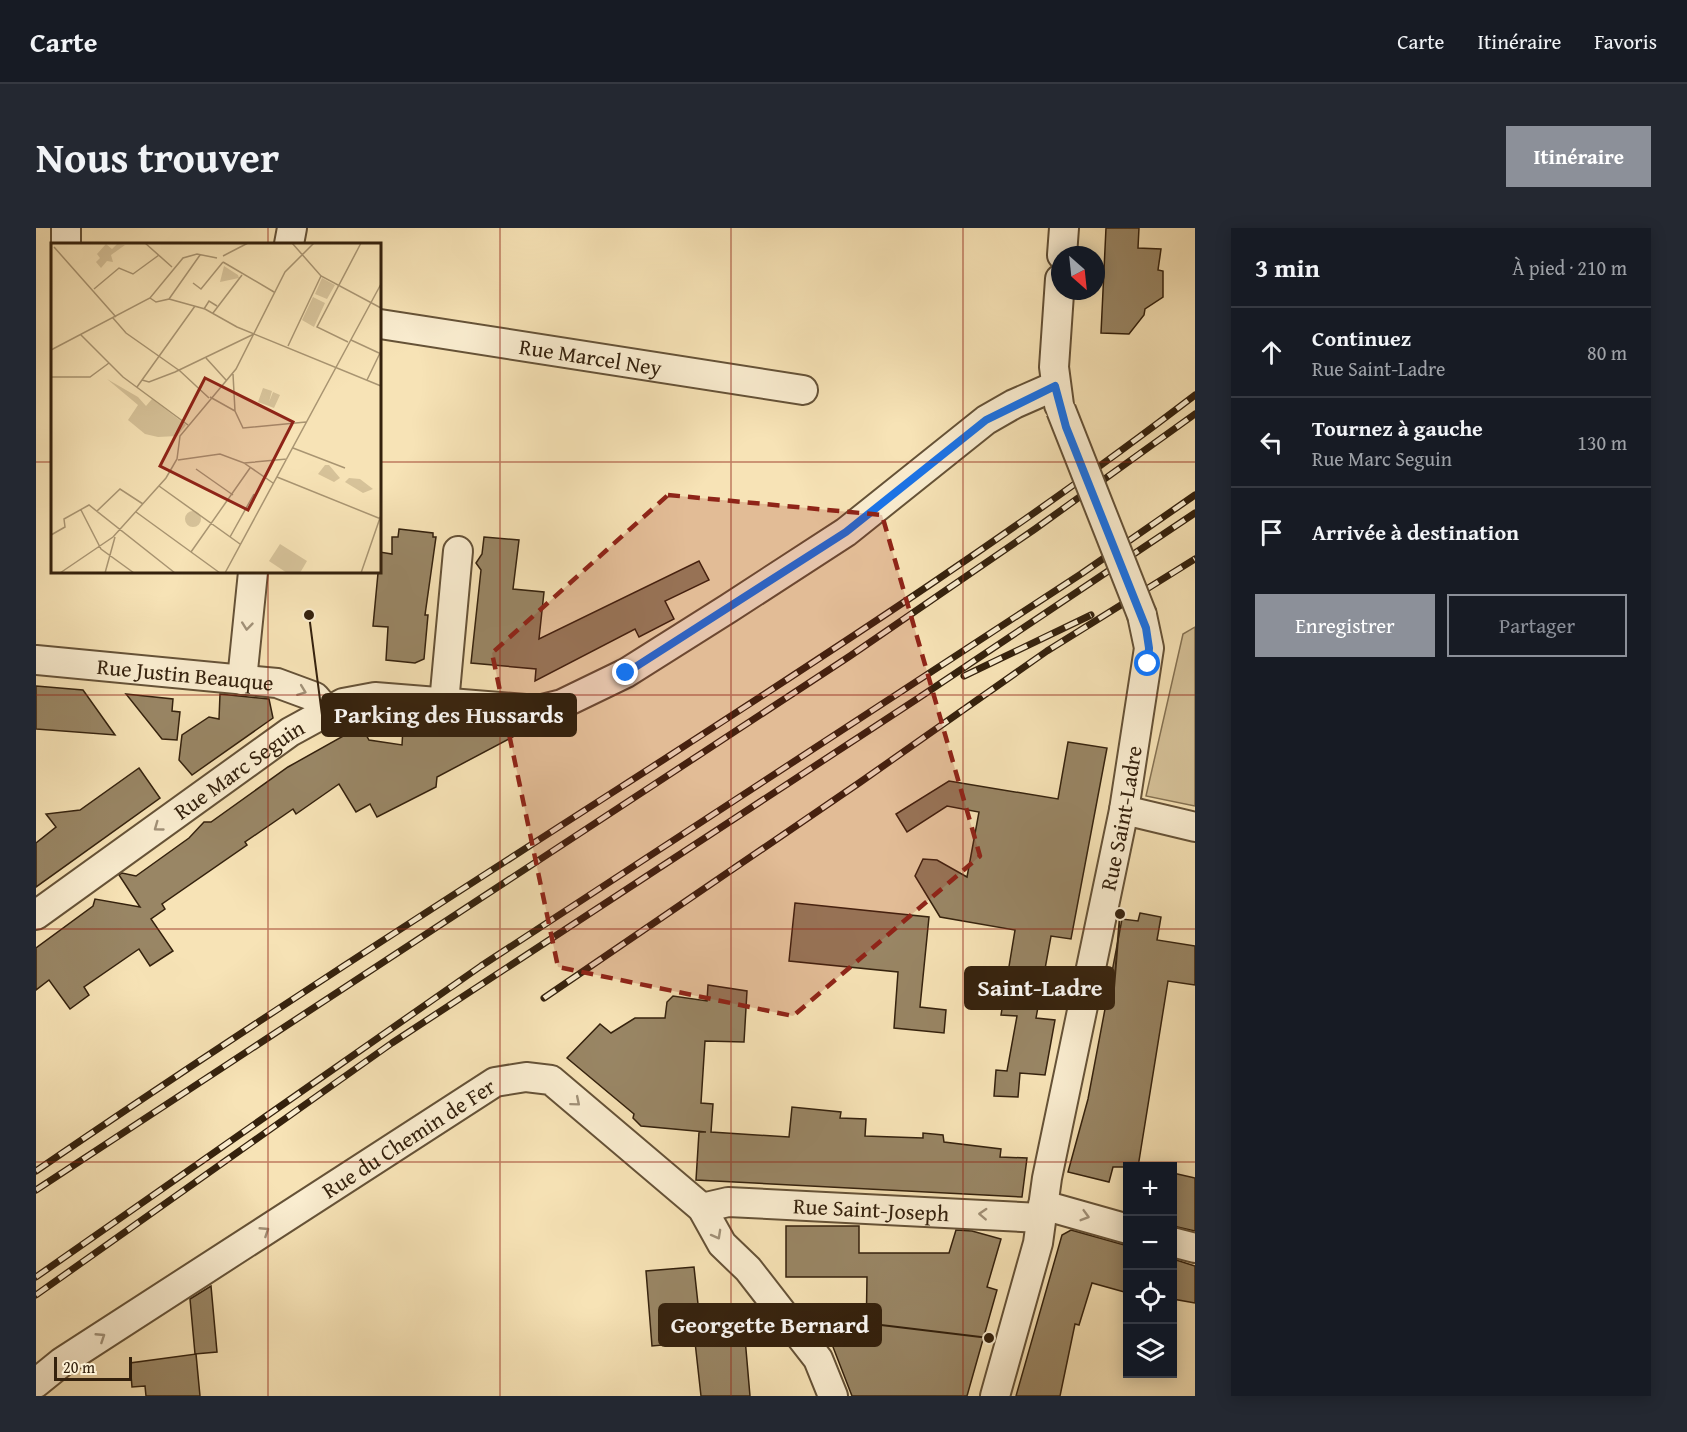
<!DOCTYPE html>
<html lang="fr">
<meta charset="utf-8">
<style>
:root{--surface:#171b24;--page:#242831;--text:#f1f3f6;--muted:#9ea1a6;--line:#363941;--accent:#8c9099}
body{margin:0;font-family:"Gentium Book Plus",serif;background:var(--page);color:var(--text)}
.controls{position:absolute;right:18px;bottom:18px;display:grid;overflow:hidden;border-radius:0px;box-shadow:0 3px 15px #0003}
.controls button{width:54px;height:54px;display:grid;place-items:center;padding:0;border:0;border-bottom:2px solid var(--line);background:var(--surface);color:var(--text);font:30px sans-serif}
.compass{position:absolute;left:1015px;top:18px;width:54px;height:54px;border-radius:50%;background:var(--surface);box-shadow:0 3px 15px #0003;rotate:153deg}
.scale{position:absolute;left:18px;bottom:15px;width:78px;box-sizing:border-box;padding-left:6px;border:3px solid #34210d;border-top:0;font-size:16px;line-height:21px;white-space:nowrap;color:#34210d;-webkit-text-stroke:4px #faedd0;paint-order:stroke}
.stop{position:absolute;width:18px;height:18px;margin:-14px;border:4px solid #1a73e8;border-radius:50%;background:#fff}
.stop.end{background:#1a73e8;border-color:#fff;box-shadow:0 2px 6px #0008}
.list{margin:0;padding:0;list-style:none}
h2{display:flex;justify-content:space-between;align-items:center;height:78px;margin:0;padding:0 24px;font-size:26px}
h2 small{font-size:20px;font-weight:400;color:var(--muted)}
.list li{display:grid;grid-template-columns:39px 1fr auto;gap:18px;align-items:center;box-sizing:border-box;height:90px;padding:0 24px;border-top:2px solid var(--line)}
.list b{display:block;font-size:22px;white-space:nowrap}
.list p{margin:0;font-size:20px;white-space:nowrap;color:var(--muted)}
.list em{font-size:20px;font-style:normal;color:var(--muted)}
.actions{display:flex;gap:12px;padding:18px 24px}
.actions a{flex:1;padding:14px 0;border:2px solid var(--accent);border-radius:0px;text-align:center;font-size:21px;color:var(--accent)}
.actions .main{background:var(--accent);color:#fff}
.icon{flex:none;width:33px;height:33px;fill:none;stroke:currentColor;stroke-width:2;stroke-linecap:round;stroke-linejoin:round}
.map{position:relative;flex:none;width:1159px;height:1168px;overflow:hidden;border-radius:0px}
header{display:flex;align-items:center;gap:36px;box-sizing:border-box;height:84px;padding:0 30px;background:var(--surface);border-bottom:2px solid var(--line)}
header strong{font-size:28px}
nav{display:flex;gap:33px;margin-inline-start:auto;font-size:21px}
.intro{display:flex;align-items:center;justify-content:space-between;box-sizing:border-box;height:144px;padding:0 36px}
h1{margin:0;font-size:42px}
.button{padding:15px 27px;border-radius:0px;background:var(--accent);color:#fff;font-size:21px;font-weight:700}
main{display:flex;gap:36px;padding:0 36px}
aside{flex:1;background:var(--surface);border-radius:0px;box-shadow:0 3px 15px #0003}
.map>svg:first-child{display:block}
</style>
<header>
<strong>Carte</strong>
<nav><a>Carte</a><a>Itinéraire</a><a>Favoris</a></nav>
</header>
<div class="intro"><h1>Nous trouver</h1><a class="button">Itinéraire</a></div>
<main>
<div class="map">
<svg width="1159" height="1168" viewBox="0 0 1159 1168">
<rect width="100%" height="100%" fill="#f7e3b6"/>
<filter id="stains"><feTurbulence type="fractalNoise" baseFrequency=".00333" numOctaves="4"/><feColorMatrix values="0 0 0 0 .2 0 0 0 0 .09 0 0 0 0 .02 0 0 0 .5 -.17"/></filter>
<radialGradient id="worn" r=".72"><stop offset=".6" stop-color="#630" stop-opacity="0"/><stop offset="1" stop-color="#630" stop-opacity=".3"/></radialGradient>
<polygon fill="#d6c299" stroke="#857253" stroke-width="1.5" points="1159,399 1159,578 1110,568 1147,406"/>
<g fill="#998665" stroke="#34210d" stroke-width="1.5">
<polygon points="1070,0 1103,0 1102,20 1125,21 1122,42 1127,43 1127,69 1109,81 1108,87 1093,106 1065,105"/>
<polygon points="363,301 397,305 397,309 400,309 389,387 392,387 388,431 379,435 350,432 352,399 337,398 344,324 356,326 356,309 362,309"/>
<polygon points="448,309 483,312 477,361 508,364 503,411 663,333 673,352 629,373 638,391 603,409 599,401 499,453 500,441 435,435 445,342 440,335 446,326"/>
<polygon points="0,458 47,462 79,507 0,501"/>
<polygon points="90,466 137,471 136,483 144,484 141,512 126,511"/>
<polygon points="184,466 233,471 237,490 156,547 143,532 146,507 173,489 183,491"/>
<polygon points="406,494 490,502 401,549 400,559 341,589 334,576 320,584 303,556 260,586 257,581 209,614 211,617 126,676 129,681 115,691 137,723 114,738 103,721 48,759 53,767 34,781 13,752 0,762 0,720 57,678 59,671 104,679 83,647 86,645 100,648 153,610 168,594 175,594 252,539 325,498 333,512 366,517 367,500 405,502"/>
<polygon points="1032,514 1071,520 1035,711 1015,708 1000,790 1019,792 1009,847 984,845 982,869 958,868 960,842 971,843 981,788 965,787 979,702 904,689 879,648 887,631 901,632 931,649 943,584 911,578 871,604 860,586 913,553 1022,571"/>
<polygon points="103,540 124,570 0,659 0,615 20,599 10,586 44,582"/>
<polygon points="759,675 893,689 884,779 910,782 908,805 858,800 862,744 753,733"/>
<polygon points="1104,685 1125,689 1121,712 1159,718 1159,757 1132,753 1102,939 1077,939 1073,954 1032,944 1052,871 1086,691 1102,693"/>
<polygon points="672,757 711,763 708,814 669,813 665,875 677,876 675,904 753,909 756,879 805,884 804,890 830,891 829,908 887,910 887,905 907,907 908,914 965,921 964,929 991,930 986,969 660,952 663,904 670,904 605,898 597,890 598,886 531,830 564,796 575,805 599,790 629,790 631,774 637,768 671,773"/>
<polygon points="1137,945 1159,950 1159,1003 1137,998"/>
<polygon points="750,998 823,998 823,1025 913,1025 920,1002 936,1003 965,1011 951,1059 961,1062 931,1168 816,1168 797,1119 798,1106 830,1110 831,1049 750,1049"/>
<polygon points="1035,1002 1092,1018 1092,1065 1056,1055 1043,1097 1039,1096 1024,1168 980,1168 1026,1007"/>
<polygon points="1137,1031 1159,1038 1159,1075 1137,1071"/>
<polygon points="658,1039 666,1113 709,1110 714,1168 665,1168 659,1114 616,1118 610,1043"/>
<polygon points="175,1058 181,1124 159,1126 154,1071"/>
<polygon points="160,1126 164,1168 110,1168 109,1158 96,1159 94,1135"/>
</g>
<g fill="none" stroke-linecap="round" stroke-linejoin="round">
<g stroke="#655237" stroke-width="32">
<g id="minor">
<polyline points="30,16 30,0"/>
<polyline points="253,16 256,0"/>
<polyline points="1026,27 1028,0"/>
<path id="s1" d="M344,96L767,162"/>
<polyline points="1023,177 1018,139 1024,51"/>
<path id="s2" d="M0,432L241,455L279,469L290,482"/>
<polyline points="206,452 217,344"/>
<polyline points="408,475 422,323"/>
<polyline points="1088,582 1159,599"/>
<path id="s3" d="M0,687L254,504L307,475L339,469L502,482L526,476L590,445L693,380L810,304L950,192L978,176L1019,158"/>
<polyline points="1007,977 1092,1001"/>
<path id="s4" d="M666,980L692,974L1005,990"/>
<polyline points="1136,1014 1159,1020"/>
<path id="s5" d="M0,1155L26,1134L459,854L490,849L515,852L666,980L686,1016L712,1041L782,1131L797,1168"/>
<path id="s6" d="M959,1168L1002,1015L1011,950L1088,582L1113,420L1106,387"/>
</g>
</g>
<use href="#minor" stroke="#faedd0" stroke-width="28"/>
<g stroke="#34210d" stroke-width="7">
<g id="rail">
<polyline points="928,448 1055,387"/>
<polyline points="508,770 823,555 1011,423 1159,331"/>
<path d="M0,943C206,802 417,667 627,532C808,415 988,298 1159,167"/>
<polyline points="0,962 814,428 999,301 1159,186"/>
<polyline points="0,1049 445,738 1045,346 1159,267"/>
<polyline points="0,1067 356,815 881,471 1159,285"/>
</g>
</g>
<use href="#rail" stroke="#faedd0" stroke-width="4.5" stroke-dasharray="14" stroke-linecap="butt"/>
<g stroke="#655237" stroke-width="32" stroke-linecap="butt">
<polyline id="minor-bridge" points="1025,182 1106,387"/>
</g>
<use href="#minor-bridge" stroke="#faedd0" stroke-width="28"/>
</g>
<defs><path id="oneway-chevron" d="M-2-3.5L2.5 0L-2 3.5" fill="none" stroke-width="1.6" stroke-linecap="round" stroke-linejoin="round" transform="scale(1.5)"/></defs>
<g stroke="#a19178">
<use href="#oneway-chevron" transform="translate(211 398) rotate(96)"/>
<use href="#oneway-chevron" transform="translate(266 463) rotate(21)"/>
<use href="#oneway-chevron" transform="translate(122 599) rotate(144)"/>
<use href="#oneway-chevron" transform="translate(540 874) rotate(40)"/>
<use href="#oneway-chevron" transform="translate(947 986) rotate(-177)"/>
<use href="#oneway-chevron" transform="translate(1049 988) rotate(16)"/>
<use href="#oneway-chevron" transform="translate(229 1003) rotate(-33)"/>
<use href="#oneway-chevron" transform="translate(681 1007) rotate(61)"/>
<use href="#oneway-chevron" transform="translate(65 1109) rotate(-33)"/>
</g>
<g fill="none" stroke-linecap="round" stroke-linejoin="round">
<polyline stroke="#1a73e8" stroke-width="8" points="590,445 810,304 950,192 1019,158 1030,199 1110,400 1113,420 1112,436"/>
</g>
<path fill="#8f2418" fill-opacity="0.2" stroke="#8f2418" stroke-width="4.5" stroke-dasharray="12 8" stroke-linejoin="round" d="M632,267L846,287L944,628L757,788L522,739L456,425Z"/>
<path fill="none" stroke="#8f2418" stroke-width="1.5" stroke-opacity="0.55" d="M232,0V16M464,0V1168M695,0V1168M927,0V1168M0,234H16M344,234H1159M232,344V1168M0,467H1159M0,701H1159M0,934H1159"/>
<g text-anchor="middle" stroke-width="4.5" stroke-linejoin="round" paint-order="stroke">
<g font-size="22" fill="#34210d" stroke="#faedd0">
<text dy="8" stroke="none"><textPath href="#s1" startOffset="213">Rue Marcel Ney</textPath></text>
<text dy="8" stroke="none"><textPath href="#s2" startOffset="150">Rue Justin Beauque</textPath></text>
<text dy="8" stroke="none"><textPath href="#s3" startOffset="250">Rue Marc Seguin</textPath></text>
<text dy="8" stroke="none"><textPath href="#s6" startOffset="592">Rue Saint-Ladre</textPath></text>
<text dy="8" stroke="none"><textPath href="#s5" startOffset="446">Rue du Chemin de Fer</textPath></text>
<text dy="8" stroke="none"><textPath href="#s4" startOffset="170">Rue Saint-Joseph</textPath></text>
</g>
</g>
<g transform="translate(15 15)">
<rect width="330" height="330" fill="#f7e3b6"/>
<path d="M55,1L61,6L66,1L74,2L60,12L62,19L56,18L50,25L45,19L49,15L46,11ZM173,23L187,32L188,35L169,39ZM271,35L284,42L276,56L264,51ZM262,54L274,60L263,84L251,77ZM56,136L87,154L95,163L101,156L135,182L126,193L107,194L94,191L77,177L87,162ZM212,145L221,148L218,159L222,149L229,152L223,165L207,159ZM274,222H278L289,235L283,239L267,231ZM298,235L309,236L322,246L312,250L294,239ZM134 276a8 8 0 1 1 16 0a8 8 0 1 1-16 0ZM229,301L256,318L249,330H236L218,318Z" fill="#d6c299"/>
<path fill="none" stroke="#a99572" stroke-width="1.5" d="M94,0L121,24M241,0L270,33L330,65M3,4L65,74M172,13L197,0M172,19L223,49M142,40L150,46L172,19M43,46L68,25L82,31L108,12M99,55L105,59L118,56L149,12M118,56L154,66L186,84L330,143M153,66L158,58L166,63M162,70L191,32M62,75L75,90L129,128L158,155M30,92L72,134L137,182M300,97L328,110M297,99L266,84L310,0M237,103L270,33M0,107L99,55L132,15L146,11L166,15M155,115L175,137M182,131L184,168L192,185L255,179M0,134H39L58,120M91,137L98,139L124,129L203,91M316,137L330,108M86,144L144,63M159,154L184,168M242,205L294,225M127,217L169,211L193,220L236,216M193,220L222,240M145,226L182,252M226,234L330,276M108,243L189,301M30,267L50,306L83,330M46,268L69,246L92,261M85,269L169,330M0,292L14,284L13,276L38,262L124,330M179,294L203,251M140,309L199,225M9,330L62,294L115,235L126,216L129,193L185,126L234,29L263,0M54,330L64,294M174,330L330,41M310,330L330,272"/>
<path fill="#8f2418" fill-opacity="0.15" stroke="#8f2418" stroke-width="3" d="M154,135L242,179L197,267L109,223Z"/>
<rect width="330" height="330" fill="none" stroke="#34210d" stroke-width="3"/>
</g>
<path fill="none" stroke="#34210d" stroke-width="2" d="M273 387L286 487M1084 686L1078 760M953 1110L845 1097"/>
<g fill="#34210d" stroke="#faedd0" stroke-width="2">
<circle cx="273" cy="387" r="6"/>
<circle cx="1084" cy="686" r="6"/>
<circle cx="953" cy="1110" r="6"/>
</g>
<g fill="#34210d" stroke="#34210d" stroke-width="2">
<rect x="286" y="466" width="254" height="42" rx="6"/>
<rect x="929" y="739" width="149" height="42" rx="6"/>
<rect x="623" y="1076" width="222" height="42" rx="6"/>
</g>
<g font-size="24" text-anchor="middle" font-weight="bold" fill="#fff">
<text x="413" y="495">Parking des Hussards</text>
<text x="1004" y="768">Saint-Ladre</text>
<text x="734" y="1105">Georgette Bernard</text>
</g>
<rect width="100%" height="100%" filter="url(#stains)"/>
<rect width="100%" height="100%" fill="url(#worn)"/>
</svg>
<div class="controls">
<button>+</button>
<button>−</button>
<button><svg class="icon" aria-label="locate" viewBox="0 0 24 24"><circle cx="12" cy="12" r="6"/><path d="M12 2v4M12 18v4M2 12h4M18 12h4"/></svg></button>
<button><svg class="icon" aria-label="layers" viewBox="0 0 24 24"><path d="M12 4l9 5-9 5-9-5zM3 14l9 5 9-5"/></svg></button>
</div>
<svg class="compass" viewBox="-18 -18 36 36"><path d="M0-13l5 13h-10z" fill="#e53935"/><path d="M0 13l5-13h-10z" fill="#9ea1a6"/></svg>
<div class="scale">20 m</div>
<div class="stop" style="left:1112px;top:436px"></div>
<div class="stop end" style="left:590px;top:445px"></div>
</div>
<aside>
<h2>3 min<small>À pied · 210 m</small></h2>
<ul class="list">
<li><svg class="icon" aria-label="ahead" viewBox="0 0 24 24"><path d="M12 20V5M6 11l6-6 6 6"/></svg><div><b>Continuez</b><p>Rue Saint-Ladre</p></div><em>80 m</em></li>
<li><svg class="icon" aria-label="left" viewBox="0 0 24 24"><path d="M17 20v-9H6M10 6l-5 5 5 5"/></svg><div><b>Tournez à gauche</b><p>Rue Marc Seguin</p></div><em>130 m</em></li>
<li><svg class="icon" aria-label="arrive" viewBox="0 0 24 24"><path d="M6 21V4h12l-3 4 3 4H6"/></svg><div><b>Arrivée à destination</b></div></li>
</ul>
<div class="actions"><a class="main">Enregistrer</a><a>Partager</a></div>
</aside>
</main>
